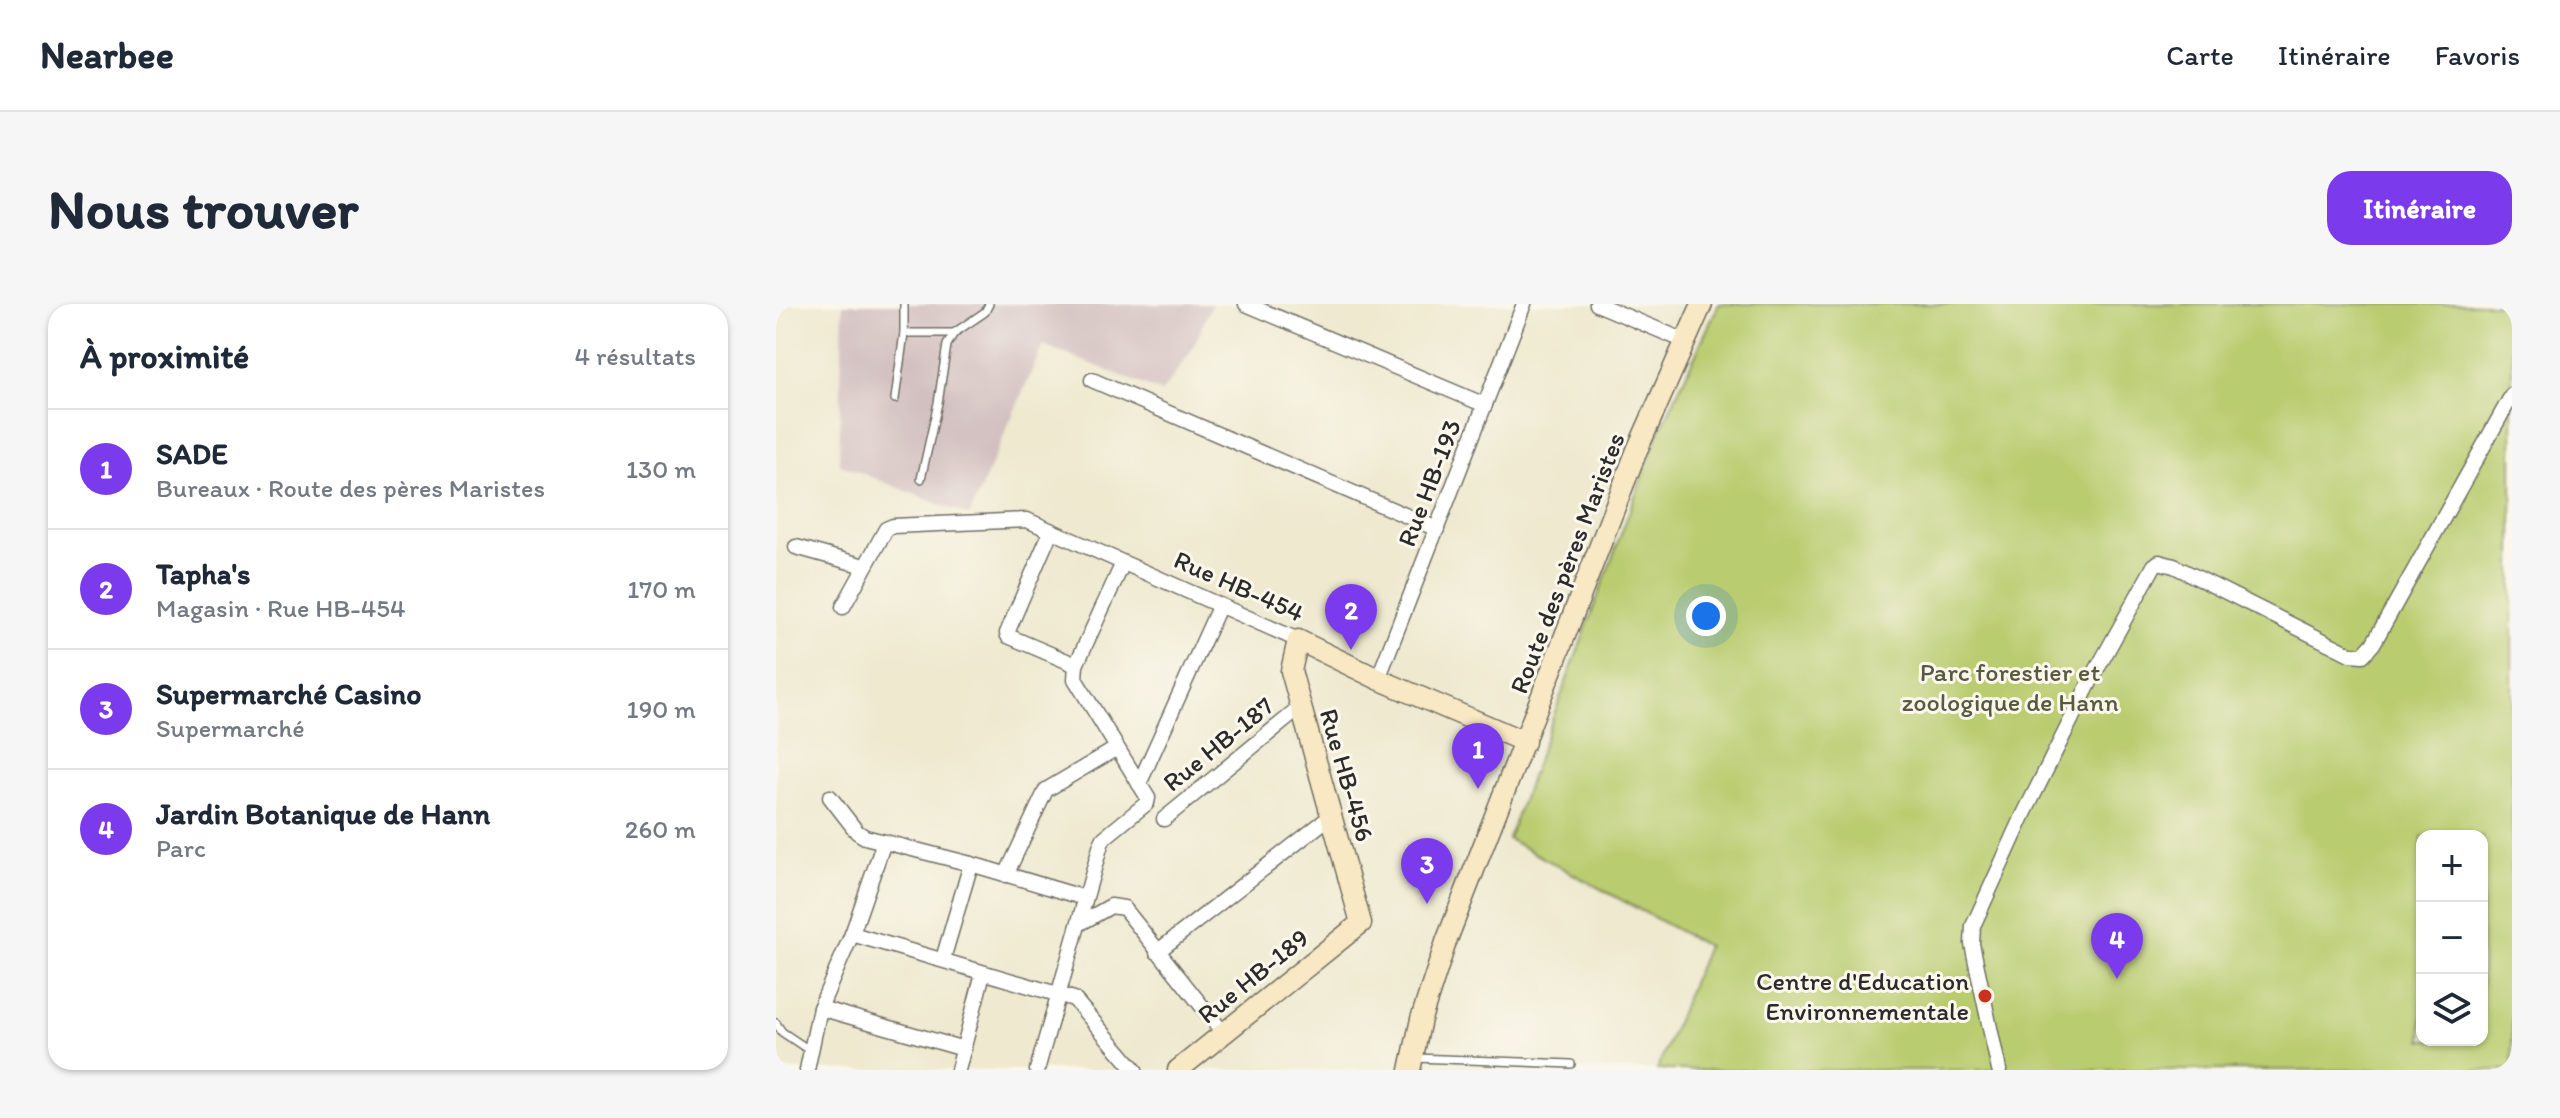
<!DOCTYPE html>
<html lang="fr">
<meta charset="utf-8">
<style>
:root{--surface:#fff;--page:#f6f6f7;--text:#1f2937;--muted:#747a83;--line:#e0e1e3;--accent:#7c3aed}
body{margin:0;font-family:Itim,sans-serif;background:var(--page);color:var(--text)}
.controls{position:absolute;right:24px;bottom:24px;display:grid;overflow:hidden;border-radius:16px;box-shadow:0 2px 6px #0004}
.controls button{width:72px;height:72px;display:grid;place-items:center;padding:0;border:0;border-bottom:2px solid var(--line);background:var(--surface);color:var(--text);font:40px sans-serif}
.you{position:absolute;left:930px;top:312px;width:28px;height:28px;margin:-20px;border:6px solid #fff;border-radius:50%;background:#1a73e8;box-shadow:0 0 0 12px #1a73e833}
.badge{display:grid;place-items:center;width:52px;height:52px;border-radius:50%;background:var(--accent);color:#fff;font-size:26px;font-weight:700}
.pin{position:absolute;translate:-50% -66px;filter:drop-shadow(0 2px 4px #0008)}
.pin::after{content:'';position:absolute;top:42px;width:28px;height:24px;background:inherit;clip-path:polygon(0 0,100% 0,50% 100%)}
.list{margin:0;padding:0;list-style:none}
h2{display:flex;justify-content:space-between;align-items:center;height:104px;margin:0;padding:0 32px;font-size:34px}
h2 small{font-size:26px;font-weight:400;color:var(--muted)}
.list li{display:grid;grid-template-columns:52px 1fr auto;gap:24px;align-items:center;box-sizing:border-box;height:120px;padding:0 32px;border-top:2px solid var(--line)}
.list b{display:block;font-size:30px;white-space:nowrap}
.list p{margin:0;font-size:26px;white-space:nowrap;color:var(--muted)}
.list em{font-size:26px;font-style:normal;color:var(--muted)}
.icon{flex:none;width:44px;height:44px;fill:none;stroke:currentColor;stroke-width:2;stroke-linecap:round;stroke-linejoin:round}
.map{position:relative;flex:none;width:1736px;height:766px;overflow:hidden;border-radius:24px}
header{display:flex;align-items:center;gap:48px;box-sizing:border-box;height:112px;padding:0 40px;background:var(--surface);border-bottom:2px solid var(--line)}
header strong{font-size:38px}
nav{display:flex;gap:44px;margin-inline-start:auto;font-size:28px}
.intro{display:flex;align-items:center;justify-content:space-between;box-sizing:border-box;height:192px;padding:0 48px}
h1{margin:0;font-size:56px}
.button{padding:20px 36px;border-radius:24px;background:var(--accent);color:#fff;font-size:28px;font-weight:700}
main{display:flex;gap:48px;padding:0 48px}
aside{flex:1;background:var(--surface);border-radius:24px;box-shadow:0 2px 6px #0004}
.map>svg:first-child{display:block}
</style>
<header>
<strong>Nearbee</strong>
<nav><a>Carte</a><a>Itinéraire</a><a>Favoris</a></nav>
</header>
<div class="intro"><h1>Nous trouver</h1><a class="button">Itinéraire</a></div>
<main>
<aside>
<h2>À proximité<small>4 résultats</small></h2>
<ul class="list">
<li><span class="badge">1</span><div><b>SADE</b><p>Bureaux · Route des pères Maristes</p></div><em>130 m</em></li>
<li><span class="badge">2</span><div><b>Tapha's</b><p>Magasin · Rue HB-454</p></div><em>170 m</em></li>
<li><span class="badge">3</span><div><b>Supermarché Casino</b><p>Supermarché</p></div><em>190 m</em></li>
<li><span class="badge">4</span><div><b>Jardin Botanique de Hann</b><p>Parc</p></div><em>260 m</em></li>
</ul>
</aside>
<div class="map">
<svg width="1736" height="766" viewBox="0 0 1736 766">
<rect width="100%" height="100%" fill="#fbf7ec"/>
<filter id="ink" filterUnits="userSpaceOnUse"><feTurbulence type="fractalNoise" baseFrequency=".0125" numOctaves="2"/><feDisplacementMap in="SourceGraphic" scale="16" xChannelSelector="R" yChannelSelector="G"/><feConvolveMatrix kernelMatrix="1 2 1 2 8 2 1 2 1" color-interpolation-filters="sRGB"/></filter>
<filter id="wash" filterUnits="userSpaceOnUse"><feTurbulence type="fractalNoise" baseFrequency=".006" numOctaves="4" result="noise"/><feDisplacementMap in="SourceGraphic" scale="32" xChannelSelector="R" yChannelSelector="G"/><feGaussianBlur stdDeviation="1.8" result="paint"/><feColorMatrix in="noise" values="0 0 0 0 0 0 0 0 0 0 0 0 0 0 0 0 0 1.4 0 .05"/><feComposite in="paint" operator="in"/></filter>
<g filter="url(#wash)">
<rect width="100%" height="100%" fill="#eee9cf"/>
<polygon fill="#d2bfc0" points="67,0 436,0 416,46 386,88 267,41 193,212 63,160"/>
<path fill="#bacc70" stroke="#727c4e" stroke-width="2" fill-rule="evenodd" d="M943,0H1736V766H881L931,642L732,535L881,133ZM1646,532H1706V736H1646Z"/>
</g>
<g filter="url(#ink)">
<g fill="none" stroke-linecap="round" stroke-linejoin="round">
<g stroke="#6f6e64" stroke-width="10">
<g id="lane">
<polyline points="128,29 178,29"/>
<polyline points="119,95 128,29 128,0"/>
<polyline points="145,175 162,99 171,41 178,29 209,8 213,0"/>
<polyline points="0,719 6,728 33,746"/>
<polyline points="639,754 795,760"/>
</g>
</g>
<g stroke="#6f6e64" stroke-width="17">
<g id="street">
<polyline points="470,0 709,101"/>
<polyline points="821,0 909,37"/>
<polyline points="316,76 661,225"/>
<polyline points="275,227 231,329 232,332 300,361"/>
<polyline points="20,243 88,262"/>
<polyline points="67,303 110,225 117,222 251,216 522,336"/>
<polyline points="602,375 748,0"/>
<polyline points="363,480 443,303"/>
<polyline points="54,493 81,528 89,533 195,560 309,594"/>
<polyline points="388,515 525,403"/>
<polyline points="230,571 270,486 341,444"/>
<polyline points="303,620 335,602 348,604 448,730"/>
<polyline points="76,630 298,695 359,766"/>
<polyline points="381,648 555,512"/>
<polyline points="167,655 195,560"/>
<polyline points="44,704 188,745"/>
<polyline points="31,766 44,704 76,630 108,538"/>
<polyline points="182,766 207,669"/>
<polyline points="261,766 325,540 328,534 371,499 372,494 299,375 300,361 347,259"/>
<polyline points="1223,766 1196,640 1197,622 1248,510 1315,376 1378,262 1383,258 1398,262 1574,350 1587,351 1597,340 1736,91"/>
</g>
</g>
<g stroke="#6f6e64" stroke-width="23">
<g id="secondary">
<polyline points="402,766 585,619 515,367 522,336 602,375 749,438"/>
<polyline points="634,766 645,715 670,638 861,146 926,0"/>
</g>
</g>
<use href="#lane" stroke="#fff" stroke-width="7"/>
<use href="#street" stroke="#fff" stroke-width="14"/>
<use href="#secondary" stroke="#f8e8c3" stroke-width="20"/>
</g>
</g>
<circle fill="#c8321e" stroke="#fbf7ec" stroke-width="3" cx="1209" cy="692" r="8"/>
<g text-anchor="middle" stroke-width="6" stroke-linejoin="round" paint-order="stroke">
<g font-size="26" fill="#2b2b2b" stroke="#fbf7ec">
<text transform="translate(653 179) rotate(-69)" y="9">Rue HB-193</text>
<text transform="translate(791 259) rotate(-69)" y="9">Route des pères Maristes</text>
<text transform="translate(463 282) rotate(24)" y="9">Rue HB-454</text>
<text transform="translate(442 440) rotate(-39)" y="9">Rue HB-187</text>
<text transform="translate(571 471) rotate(74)" y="9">Rue HB-456</text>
<text transform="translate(477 672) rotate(-39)" y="9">Rue HB-189</text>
</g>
<g font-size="26" fill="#565b40" stroke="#fbf7ec">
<text x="1234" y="377">Parc forestier et<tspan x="1234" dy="30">zoologique de Hann</tspan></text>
</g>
<g font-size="26" fill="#2b2b2b" stroke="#fbf7ec" text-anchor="end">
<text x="1193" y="686">Centre d'Education<tspan x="1193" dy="30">Environnementale</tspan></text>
</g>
</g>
</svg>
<div class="controls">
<button>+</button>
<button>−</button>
<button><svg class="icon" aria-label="layers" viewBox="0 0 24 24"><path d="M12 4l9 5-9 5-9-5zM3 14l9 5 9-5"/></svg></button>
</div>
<div class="you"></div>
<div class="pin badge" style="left:702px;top:485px">1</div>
<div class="pin badge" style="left:575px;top:346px">2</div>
<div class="pin badge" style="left:651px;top:600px">3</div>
<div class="pin badge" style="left:1341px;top:675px">4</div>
</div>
</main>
